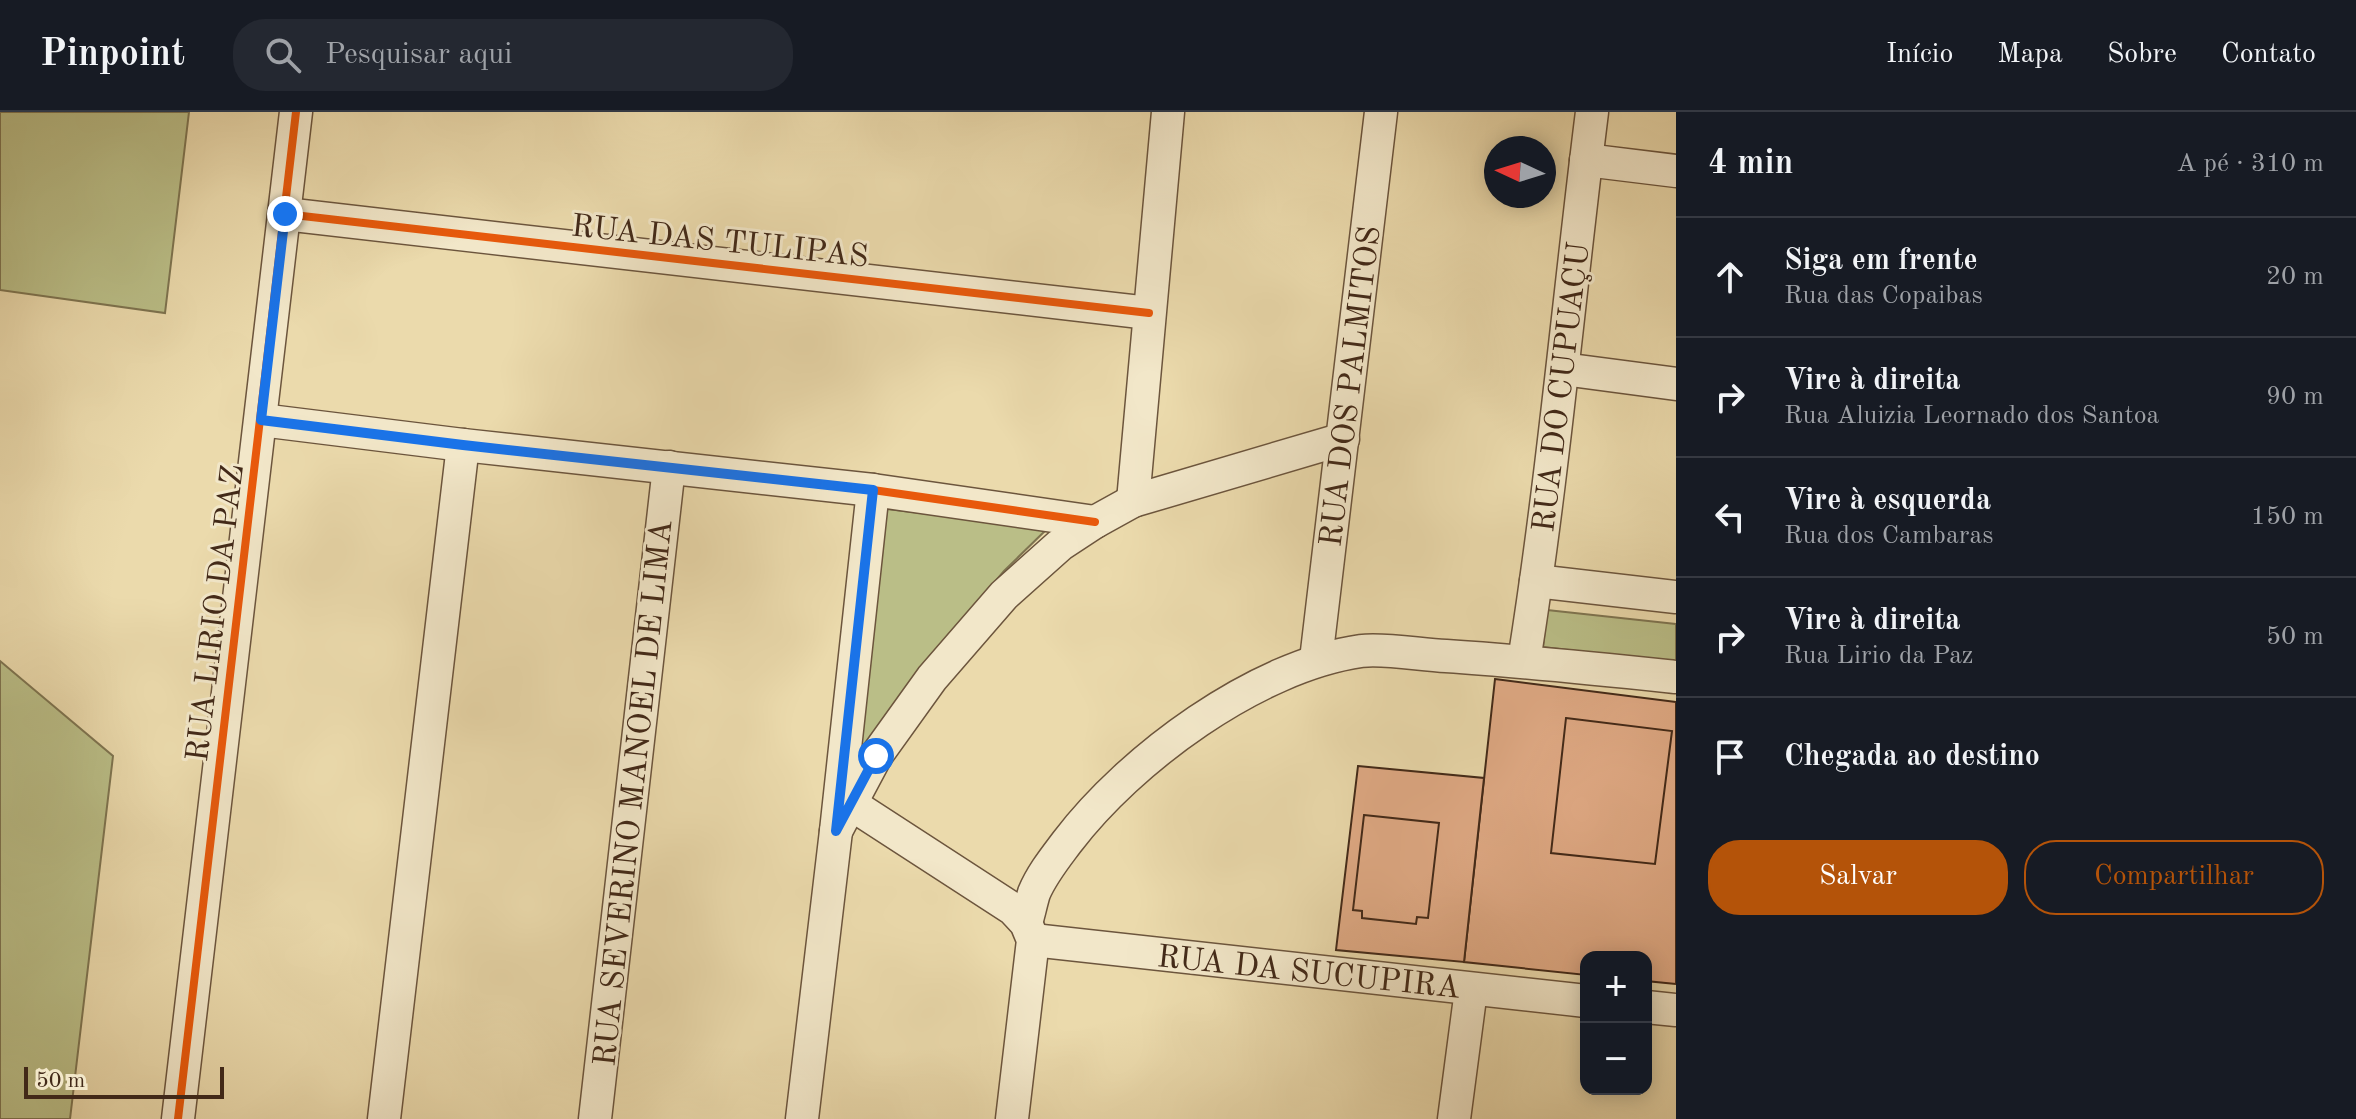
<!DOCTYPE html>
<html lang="pt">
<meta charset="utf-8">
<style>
:root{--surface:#171b24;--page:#242831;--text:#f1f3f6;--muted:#9ea1a6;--line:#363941;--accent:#b45309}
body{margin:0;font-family:"Old Standard TT",serif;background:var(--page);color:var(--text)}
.controls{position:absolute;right:24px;bottom:24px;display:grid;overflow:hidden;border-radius:16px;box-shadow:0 4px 20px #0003}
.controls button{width:72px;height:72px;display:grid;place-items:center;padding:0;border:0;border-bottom:2px solid var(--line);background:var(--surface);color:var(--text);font:40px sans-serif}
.compass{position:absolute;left:1484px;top:24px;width:72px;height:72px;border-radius:50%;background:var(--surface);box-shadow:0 4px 20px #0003;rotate:274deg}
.scale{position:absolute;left:24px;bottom:20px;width:200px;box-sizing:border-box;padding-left:8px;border:4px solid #422918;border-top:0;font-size:22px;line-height:28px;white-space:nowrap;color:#422918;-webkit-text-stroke:6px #f2e7c9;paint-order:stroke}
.stop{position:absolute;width:24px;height:24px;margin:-18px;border:6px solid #1a73e8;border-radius:50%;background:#fff}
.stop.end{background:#1a73e8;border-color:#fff;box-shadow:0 2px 8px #0008}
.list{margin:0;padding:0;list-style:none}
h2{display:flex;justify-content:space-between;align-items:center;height:104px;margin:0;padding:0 32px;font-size:34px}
h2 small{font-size:26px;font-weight:400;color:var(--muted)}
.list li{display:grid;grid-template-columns:52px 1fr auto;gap:24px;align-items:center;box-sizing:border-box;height:120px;padding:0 32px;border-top:2px solid var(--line)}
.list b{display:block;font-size:30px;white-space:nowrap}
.list p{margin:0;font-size:26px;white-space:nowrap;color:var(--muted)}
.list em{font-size:26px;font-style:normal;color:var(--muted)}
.actions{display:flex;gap:16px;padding:24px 32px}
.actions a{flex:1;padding:18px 0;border:2px solid var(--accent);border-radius:32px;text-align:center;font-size:28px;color:var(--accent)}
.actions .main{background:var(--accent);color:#fff}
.icon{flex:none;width:44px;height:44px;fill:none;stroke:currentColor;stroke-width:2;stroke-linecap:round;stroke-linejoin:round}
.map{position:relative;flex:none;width:1676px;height:1007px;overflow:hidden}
header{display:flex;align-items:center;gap:48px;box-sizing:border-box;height:112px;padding:0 40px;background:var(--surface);border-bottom:2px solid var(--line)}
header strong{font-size:38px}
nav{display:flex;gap:44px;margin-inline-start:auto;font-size:28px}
.search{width:560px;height:72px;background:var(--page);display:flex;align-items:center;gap:20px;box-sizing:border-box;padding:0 28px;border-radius:32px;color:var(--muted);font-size:30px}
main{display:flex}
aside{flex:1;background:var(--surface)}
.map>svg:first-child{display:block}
</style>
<header>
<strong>Pinpoint</strong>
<div class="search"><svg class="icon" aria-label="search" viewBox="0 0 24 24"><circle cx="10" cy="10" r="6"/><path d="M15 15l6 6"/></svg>Pesquisar aqui</div>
<nav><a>Início</a><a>Mapa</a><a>Sobre</a><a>Contato</a></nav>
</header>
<main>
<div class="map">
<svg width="1676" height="1007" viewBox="0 0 1676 1007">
<rect width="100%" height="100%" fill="#ebdaac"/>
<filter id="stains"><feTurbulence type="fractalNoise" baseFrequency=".0025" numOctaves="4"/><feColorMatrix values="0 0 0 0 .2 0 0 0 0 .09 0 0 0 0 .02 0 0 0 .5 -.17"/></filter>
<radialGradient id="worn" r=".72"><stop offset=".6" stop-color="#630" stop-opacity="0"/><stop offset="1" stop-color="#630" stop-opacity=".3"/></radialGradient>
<g fill="#babe87" stroke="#7e7450" stroke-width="2">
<polygon points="0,0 189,0 165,201 0,178"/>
<polygon points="887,397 1048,416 1004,459 959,512 859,652"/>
<polygon points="1547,498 1676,512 1676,551 1543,535"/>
<polygon points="0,549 113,644 70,1007 0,1007"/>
</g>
<g fill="#e0aa85" stroke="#422918" stroke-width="2">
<polygon points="1495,567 1676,590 1676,872 1646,869 1646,845 1586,845 1586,863 1464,850"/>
<polygon points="1566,606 1672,619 1655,752 1551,741"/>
<polygon points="1358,654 1484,666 1464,850 1336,838"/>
<polygon points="1364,703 1439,711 1428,806 1417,805 1416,812 1362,806 1362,799 1353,798"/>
</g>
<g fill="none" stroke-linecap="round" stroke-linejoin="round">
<g stroke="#6c553d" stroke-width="35">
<g id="minor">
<polyline points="1586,48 1676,59"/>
<polyline points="285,102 1149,201"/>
<polyline points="1563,257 1676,272"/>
<polyline points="261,308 463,333 873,378 1095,410"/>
<polyline points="1133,389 1168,0"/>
<polyline points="1536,469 1676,485"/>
<polyline points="1316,548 1381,0"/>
<path d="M1524,549C1553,367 1569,183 1592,0"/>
<polyline points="851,692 1013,797 1026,811 1033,828 1012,1007"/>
<polyline points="836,719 876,644 932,566 1004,483 1060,433 1095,410 1133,389 1343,327"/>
<path d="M1026,811C1029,801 1031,791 1034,781C1042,762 1055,746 1067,730C1130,647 1256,554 1361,539C1385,536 1421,543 1446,544C1523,549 1599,557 1676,565"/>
<polyline points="1033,828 1586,889"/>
<polyline points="1646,895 1676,898"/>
<polyline points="178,1007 296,0"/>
<polyline points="384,1007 463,333"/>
<polyline points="595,1007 669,355"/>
<polyline points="802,1007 836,719 873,378"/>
<polyline points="1454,1007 1471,878"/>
</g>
</g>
<use href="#minor" stroke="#f2e7c9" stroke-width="32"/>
<g stroke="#f2e7c9" stroke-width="13">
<g id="cycleway">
<polyline points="285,102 1149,201"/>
<polyline points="261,308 463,333 873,378 1095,410"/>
<polyline points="178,1007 296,0"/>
</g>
</g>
<use href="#cycleway" stroke="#e8590c" stroke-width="8"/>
</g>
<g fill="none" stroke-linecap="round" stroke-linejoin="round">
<polyline stroke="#1a73e8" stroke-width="10" points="285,102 261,308 463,333 873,378 836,719 876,644"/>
</g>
<g text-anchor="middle" stroke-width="6" stroke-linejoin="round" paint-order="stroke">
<g font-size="32" fill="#422918" stroke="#f2e7c9">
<text transform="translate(720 128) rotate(6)" y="11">RUA DAS TULIPAS</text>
<text transform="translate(1349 274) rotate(-83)" y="11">RUA DOS PALMITOS</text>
<text transform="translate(1560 275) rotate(-83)" y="11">RUA DO CUPUAÇU</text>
<text transform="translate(214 501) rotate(-83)" y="11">RUA LIRIO DA PAZ</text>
<text transform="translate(632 681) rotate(-84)" y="11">RUA SEVERINO MANOEL DE LIMA</text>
<text transform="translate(1309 859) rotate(6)" y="11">RUA DA SUCUPIRA</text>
</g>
</g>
<rect width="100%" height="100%" filter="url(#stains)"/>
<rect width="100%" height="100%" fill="url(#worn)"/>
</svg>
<div class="controls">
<button>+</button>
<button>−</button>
</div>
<svg class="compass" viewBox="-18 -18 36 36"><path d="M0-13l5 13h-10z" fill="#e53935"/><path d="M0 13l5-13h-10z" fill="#9ea1a6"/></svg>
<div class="scale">50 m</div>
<div class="stop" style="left:876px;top:644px"></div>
<div class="stop end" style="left:285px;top:102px"></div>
</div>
<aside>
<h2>4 min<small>A pé · 310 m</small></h2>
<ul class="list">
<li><svg class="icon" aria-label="ahead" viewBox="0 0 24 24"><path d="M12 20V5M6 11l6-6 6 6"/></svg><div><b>Siga em frente</b><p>Rua das Copaibas</p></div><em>20 m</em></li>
<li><svg class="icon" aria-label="right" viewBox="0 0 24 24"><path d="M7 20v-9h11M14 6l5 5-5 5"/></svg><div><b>Vire à direita</b><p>Rua Aluizia Leornado dos Santoa</p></div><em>90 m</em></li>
<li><svg class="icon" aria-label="left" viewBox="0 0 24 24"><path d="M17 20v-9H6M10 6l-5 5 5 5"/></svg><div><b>Vire à esquerda</b><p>Rua dos Cambaras</p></div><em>150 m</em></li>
<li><svg class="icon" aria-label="right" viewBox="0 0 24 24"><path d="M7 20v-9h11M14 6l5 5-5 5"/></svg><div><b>Vire à direita</b><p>Rua Lirio da Paz</p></div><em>50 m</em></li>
<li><svg class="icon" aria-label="arrive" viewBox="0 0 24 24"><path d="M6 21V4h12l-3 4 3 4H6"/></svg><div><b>Chegada ao destino</b></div></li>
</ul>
<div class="actions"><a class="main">Salvar</a><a>Compartilhar</a></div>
</aside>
</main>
